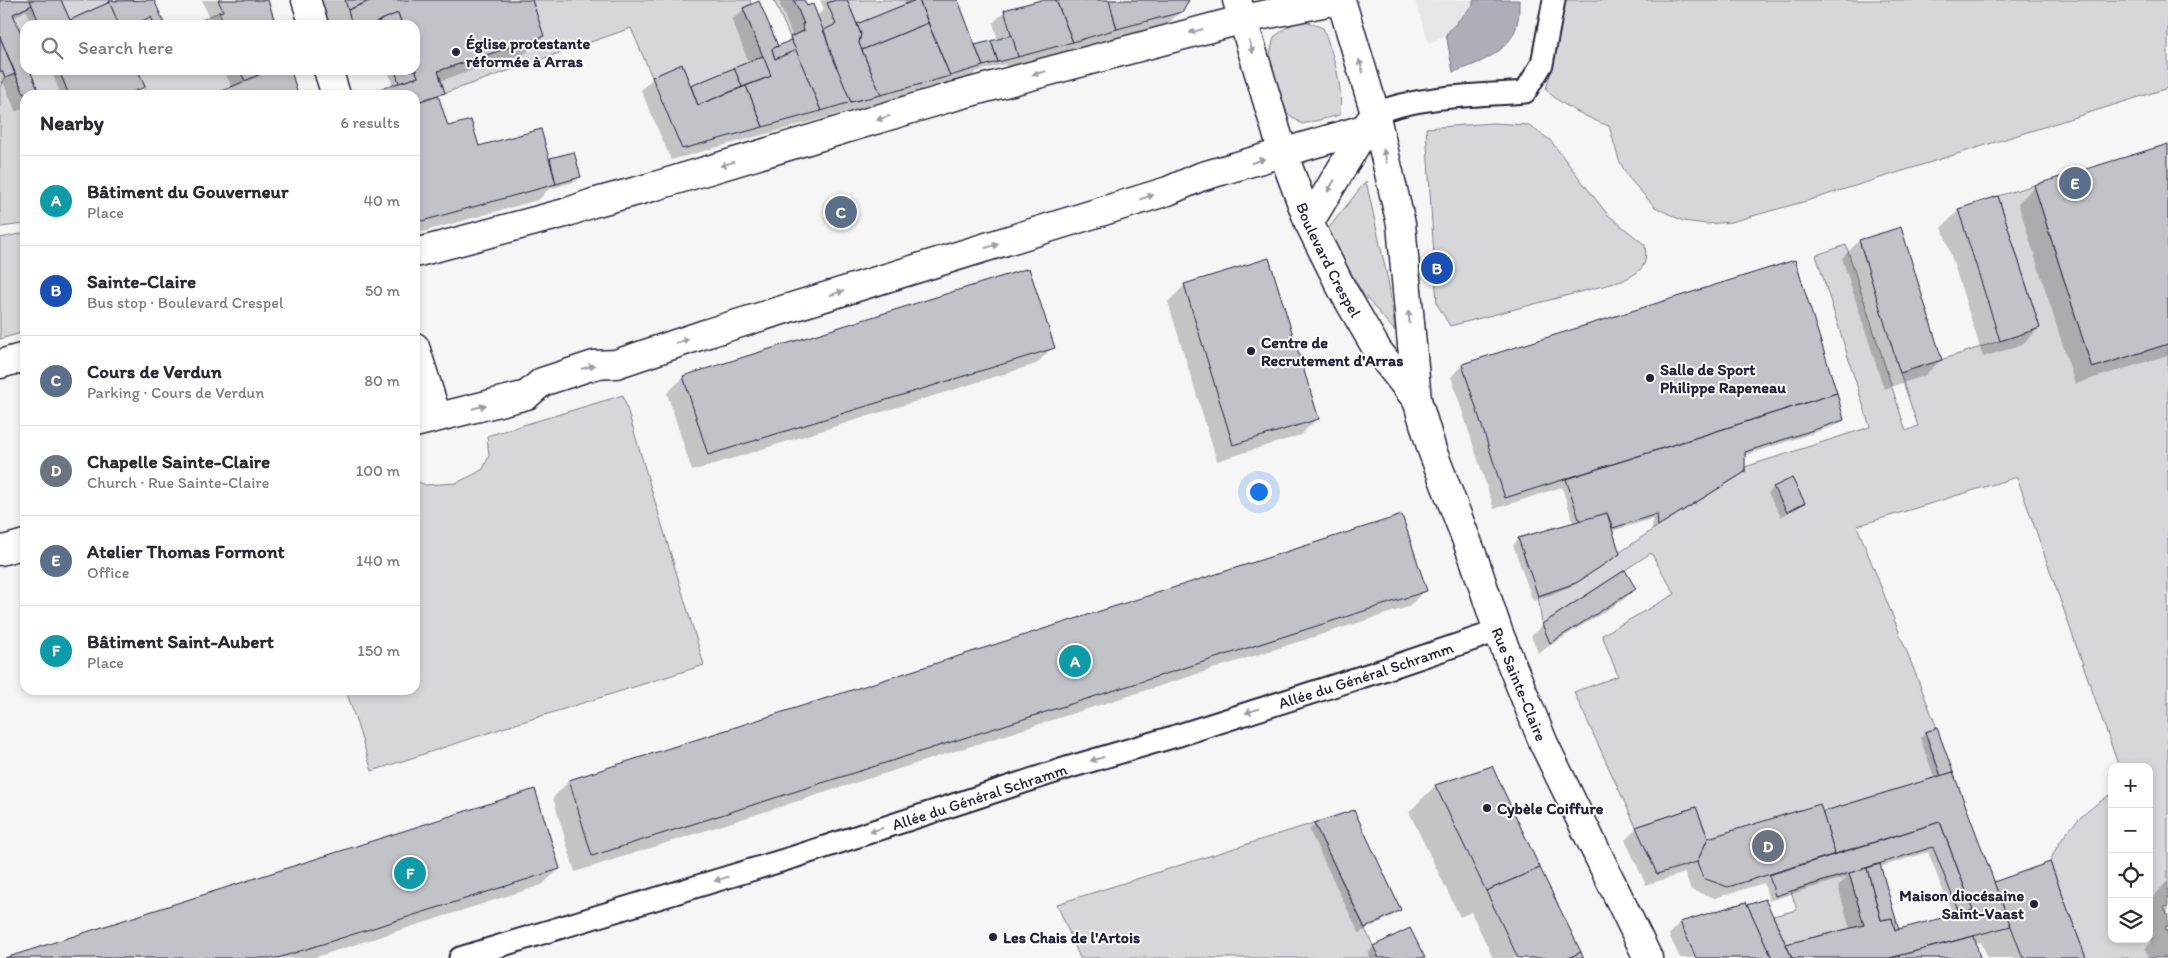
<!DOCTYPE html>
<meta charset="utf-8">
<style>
:root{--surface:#fff;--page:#f7f7f7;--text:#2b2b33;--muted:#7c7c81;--line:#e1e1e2;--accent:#1a73e8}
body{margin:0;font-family:Itim,sans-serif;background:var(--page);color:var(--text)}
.controls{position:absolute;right:15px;bottom:15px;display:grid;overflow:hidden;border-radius:10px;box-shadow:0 2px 8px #0003}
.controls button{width:45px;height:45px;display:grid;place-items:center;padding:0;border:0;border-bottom:1px solid var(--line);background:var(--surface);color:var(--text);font:25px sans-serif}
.you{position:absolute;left:1258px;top:491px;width:18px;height:18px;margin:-12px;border:4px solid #fff;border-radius:50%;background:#1a73e8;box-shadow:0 0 0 8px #1a73e833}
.badge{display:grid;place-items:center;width:32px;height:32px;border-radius:50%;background:var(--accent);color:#fff;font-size:16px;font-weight:700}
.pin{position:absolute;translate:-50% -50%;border:2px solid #fff;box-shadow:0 1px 5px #0006}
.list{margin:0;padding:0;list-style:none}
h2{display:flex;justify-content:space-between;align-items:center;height:65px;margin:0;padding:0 20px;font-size:21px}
h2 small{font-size:16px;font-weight:400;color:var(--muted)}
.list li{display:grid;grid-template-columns:32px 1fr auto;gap:15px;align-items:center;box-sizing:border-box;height:90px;padding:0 20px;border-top:1px solid var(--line)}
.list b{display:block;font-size:19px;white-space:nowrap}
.list p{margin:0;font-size:16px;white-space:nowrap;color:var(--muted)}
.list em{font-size:16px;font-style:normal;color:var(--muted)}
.icon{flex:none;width:28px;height:28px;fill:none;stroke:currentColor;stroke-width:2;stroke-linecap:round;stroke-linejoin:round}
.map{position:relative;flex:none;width:2168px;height:958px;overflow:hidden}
.search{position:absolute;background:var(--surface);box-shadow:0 2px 8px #0003;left:20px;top:20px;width:400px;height:55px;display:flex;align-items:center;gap:12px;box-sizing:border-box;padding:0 18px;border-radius:15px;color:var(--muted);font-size:19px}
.panel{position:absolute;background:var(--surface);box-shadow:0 2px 8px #0003;left:20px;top:90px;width:400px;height:605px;border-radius:15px}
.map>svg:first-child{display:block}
</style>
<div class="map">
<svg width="2168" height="958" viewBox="0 0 2168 958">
<rect width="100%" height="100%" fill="#f6f6f7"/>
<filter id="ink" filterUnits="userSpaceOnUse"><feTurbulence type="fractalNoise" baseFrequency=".02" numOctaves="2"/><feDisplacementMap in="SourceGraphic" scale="10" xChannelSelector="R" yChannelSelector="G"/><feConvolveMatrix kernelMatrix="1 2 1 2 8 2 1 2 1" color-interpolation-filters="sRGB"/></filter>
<g filter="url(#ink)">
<polygon fill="#e6e6e9" points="1415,0 1473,0 1473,5 1446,34 1429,44"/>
<g fill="#d7d7db" stroke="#7c7c8b" fill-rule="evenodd">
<polygon points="61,0 111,0 110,2 70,20"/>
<polygon points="532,0 750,0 751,4 743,8 763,56 691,86 682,65 652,77 631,28 445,93 438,71 543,36"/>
<polygon points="774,0 794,0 804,24 802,24 804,31 790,37"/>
<polygon points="847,0 916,0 857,24"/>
<path d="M1565,0H2168V88L1810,200L1731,222L1707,224L1683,221L1655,207L1628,177L1619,160L1609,126C1592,120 1556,103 1546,89L1557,50Z"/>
<polygon points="32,5 40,25 25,25 25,44 13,14"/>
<polygon points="219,12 225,25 198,25 197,22"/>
<path d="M1303,20L1323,28C1334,58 1343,83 1340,115L1302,124L1287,113L1269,59L1274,37L1287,27Z"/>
<polygon points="30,70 59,70 69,95 32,95"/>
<polygon points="138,70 240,70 245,81 213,95 148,95"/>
<polygon points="15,74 25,96 25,224 0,227 0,87 5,78"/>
<path d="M1492,123L1528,125L1550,140L1607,214L1645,245C1648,268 1641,271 1622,281L1450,326L1437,304L1426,128Z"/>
<polygon points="1366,181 1389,285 1395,331 1363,294 1335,245 1328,229"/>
<path d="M2034,185L2092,368L2168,344V906L2164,907L2168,916V926L2165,927L2168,935V958H2086L2050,862C2060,834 2086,809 2112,794V939H2149V767H2119L2017,477L1857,526L1937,728L1925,732L1941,776L1822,812L1708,838L1696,807L1636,827L1574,692L1618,676L1602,635L1675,594L1651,553L1542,624L1538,596L1576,583L1658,526L1745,472V467L1870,427L1816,255L1846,245L1906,431L1918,426L1900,373L2040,328L1998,196ZM1792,478L1805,503L1787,512L1774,487Z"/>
<polygon points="25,233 25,332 0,339 0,238"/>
<polygon points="623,395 704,665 503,728 372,771 346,690 415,690 415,480 425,485 456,483 473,475 483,469 489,456 487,436"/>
<polygon points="1314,823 1379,958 1080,958 1057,904"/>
<polygon points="1849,873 1864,925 1786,944 1773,916 1797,910 1791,891"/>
</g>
<path fill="#aeaeb7" stroke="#767685" d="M1473,0H1519C1519,8 1519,17 1517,24C1511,52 1476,65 1453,72L1446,34L1473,5Z"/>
<g fill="#0003" fill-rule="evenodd">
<polygon points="0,0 59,0 69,22 106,5 111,0 153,0 163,25 33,25 26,10 13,19 25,47 22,54 25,70 29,70 36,89 31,95 25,95 25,106 16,112 4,84 0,86"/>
<polygon points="202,0 267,0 275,25 208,25 211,22"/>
<polygon points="318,0 530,0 542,36 526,53 440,81 443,92 437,98 447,128 479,147 549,161 573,154 580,177 574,182 549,189 538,200 415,234 415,95 371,95 393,86 388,70 415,70 415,25 326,25"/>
<polygon points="781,0 806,0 804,3 806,8 817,16 824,9 820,0 846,0 856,26 905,6 904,3 906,0 956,0 974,47 998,40 993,23 1005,11 1040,0 1187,0 1181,11 1169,23 1007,68 1005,64 976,72 970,78 671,160 641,90 653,78 690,88 749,63 732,20 744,9 776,46 772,50 784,45 792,35 779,2"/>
<polygon points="51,70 136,70 143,86 131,95 61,95"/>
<polygon points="224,70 289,70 297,95 216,95 232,88"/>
<polygon points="2168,145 2168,355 2075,384 2018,203 2035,186"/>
<polygon points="1959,210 2039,328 2022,345 1983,357 1942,227"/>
<polygon points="1900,229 1941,360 1924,376 1884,389 1842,258 1859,241"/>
<polygon points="1185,285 1317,418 1301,435 1217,461 1168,302"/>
<polygon points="1053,347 1036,364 692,471 667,393 684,377"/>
<polygon points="1462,365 1836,393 1843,420 1837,425 1743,456 1744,471 1738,477 1652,530 1652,519 1612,531 1619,553 1613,559 1569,588 1533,601 1513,545 1519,539 1574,525 1562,487 1494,509 1451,377"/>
<polygon points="1774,488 1804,502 1781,517 1768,493"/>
<polygon points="1401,517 1425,590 1408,607 575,872 553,798 569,781"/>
<polygon points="1634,589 1623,600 1538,653 1531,636 1543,625"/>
<path d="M1926,733L1994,883L2085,958H1988L1981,942L1975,944L1978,958H1680L1669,935L1680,923L1745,903L1785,945L1850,929L1838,886L1847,877L1769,901L1764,883L1715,898L1691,890L1685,873L1646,885L1625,840L1637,828L1696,809L1707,840L1821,814L1935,779L1920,738ZM1928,852L1953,916L1898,931L1880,867Z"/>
<polygon points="1491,768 1582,958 1493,958 1471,912 1460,917 1409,812 1435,786"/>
<polygon points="1315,824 1400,910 1394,915 1359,933 1309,830"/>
<polygon points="559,869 542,885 313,958 7,958"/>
<polygon points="2168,880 2168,958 2148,958 2145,949 2150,943 2149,905 2151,900"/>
<polygon points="1374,947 1423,958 1371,958 1368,953"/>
</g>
<g fill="#c2c2c9" stroke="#22223b">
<polygon points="0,0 30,0 32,5 13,14 25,44 25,52 23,53 25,70 30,70 38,90 31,93 32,95 25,96 0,37"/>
<polygon points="30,0 61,0 70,20 110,2 119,25 40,25"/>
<polygon points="154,0 165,25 155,25 151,17 132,25 119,25 109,1"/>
<polygon points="218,0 268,0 276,25 225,25 219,12 223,11"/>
<polygon points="345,0 372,0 348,10"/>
<polygon points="372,0 532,0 544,36 438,71 445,93 438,95 415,103 415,95 374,95 373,91 418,77 415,68 415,25 402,25 398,13 370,25 352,25 348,10"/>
<polygon points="794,0 804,0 807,6 813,4 851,102 821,111 790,37 804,31 802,24 804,24"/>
<polygon points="836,0 847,0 861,34 859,43 881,95 851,102 831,53 824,30 836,24 827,3"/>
<polygon points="916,0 919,0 928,23 862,50 859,43 861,34 857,24"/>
<polygon points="919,0 958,0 983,66 950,76"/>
<polygon points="1041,0 1056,0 1073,42 1018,57 1004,10"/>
<polygon points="1056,0 1109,0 1117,29 1073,42"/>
<polygon points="1109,0 1189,0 1182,12 1117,29"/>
<polygon points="759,1 778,46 772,49 775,59 796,50 821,111 763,127 746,86 771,76 743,8"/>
<polygon points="398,13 402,25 381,25 379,21"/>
<polygon points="928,23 950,76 881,95 862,50"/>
<polygon points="1012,35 1018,57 998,62 991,41"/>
<polygon points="0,37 15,74 5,78 2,71 0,72"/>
<polygon points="791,40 796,50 775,59 772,49"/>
<polygon points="991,41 998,62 983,66 975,45"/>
<polygon points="763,56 771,76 742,87 734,68"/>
<polygon points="682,64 698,105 746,86 763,127 682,149 652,77"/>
<polygon points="415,68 418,77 399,83 395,70 415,70"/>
<polygon points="734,68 742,87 698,105 691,86"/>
<polygon points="59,70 138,70 145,87 125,95 69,95"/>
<polygon points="240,70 270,70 245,81"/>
<polygon points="270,70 291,70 298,95 213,95"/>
<polygon points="438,95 448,126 471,120 479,146 541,129 556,184 422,221 415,216 415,103"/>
<polygon points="2168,144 2168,344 2092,368 2034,185"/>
<polygon points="574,152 581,177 556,184 550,158"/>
<polygon points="1998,196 2040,328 2000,341 1958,209"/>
<polygon points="1901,227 1942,360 1900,373 1859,240"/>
<polygon points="1269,258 1319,419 1233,445 1184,284"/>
<polygon points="1795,260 1837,393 1505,498 1462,364"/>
<polygon points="1029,268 1055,348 708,455 683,376"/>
<polygon points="1837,393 1844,420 1745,452 1745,472 1658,526 1657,514 1613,528 1607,513 1580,522 1566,479"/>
<polygon points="1792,478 1805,503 1787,512 1773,487"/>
<polygon points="1607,513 1620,554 1576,583 1538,596 1518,538"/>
<polygon points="1402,515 1427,591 592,856 569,780"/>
<polygon points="1625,570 1636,589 1550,643 1542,624"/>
<polygon points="1937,728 1953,772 1941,776 1925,732"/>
<polygon points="1492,766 1540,868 1486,891 1435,785"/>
<polygon points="1953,772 2011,926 1890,958 1792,958 1786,944 1864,925 1849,873 1867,868 1881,920 1892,918 1895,930 1973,910 1940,822 1835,854 1822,812"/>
<polygon points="535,789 560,869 278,958 5,958"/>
<polygon points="1820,804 1835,854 1728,887 1703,878 1697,862 1708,838"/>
<polygon points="1696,807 1708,838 1697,862 1657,874 1636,827"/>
<polygon points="1354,810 1401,910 1365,928 1314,823"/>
<polygon points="1940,822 1973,910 1959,913 1933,847 1775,896 1769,875"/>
<polygon points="2050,862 2086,958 2023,958 1994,882"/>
<polygon points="1880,864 1899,930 1895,930 1892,918 1881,920 1867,868"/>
<polygon points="1540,868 1581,952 1569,958 1518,958 1486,891"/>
<polygon points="1765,899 1773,916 1792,958 1772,958 1747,905"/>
<polygon points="1746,902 1772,958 1696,958 1680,922"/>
<polygon points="1410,928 1425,958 1379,958 1373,946"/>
<polygon points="1974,936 1980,958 1890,958"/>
<polygon points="1581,952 1583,958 1569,958"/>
</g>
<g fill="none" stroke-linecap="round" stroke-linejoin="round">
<g stroke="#22223b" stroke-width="25">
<g id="service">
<path d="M1375,113C1423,95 1474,96 1525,92L1542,64L1554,0"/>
<path id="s1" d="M460,958L794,857L1070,767L1176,736L1383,670L1498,631"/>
</g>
</g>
<g stroke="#22223b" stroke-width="31">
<g id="minor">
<polyline points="306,0 314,25"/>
<polyline points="328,70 336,95"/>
<polyline points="1309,223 1370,121"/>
<polyline points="415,253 565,213 593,203 652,187 948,98 1244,19 1337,0"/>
<polyline points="415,347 437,417"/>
<polyline points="0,364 25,357"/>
<polyline points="415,423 527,395 542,382 594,365 616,364 708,333 1168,191 1200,177 1364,129"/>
<polyline points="0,551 25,544"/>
</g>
</g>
<g stroke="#22223b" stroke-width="31">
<g id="tertiary">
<path id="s2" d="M1237,0L1283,153L1309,223L1342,289L1378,351L1417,400"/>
<path id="s3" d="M1341,0L1375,113L1401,224L1417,400L1432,450L1475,562L1498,631L1544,744L1648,958"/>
</g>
</g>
<use href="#service" stroke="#fff" stroke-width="21"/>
<use href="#minor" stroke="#fff" stroke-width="28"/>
<use href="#tertiary" stroke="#fff" stroke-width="28"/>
</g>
<defs><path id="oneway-solid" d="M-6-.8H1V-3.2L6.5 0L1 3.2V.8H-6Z" transform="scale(1.25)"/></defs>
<g fill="#9c9ca7">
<use href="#oneway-solid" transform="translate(1196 31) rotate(164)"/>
<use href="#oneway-solid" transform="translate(1251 47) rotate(74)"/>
<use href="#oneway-solid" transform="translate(1361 66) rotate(-107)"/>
<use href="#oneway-solid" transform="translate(1039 73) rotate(166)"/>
<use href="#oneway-solid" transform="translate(883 118) rotate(163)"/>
<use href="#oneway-solid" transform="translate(1385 156) rotate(-103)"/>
<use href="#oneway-solid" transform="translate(1258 161) rotate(-17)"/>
<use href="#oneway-solid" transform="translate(727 164) rotate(163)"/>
<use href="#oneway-solid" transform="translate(1331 186) rotate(121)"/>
<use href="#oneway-solid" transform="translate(1147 197) rotate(-18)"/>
<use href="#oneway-solid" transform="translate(992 246) rotate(-17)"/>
<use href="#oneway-solid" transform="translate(837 293) rotate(-17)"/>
<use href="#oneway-solid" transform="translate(1409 317) rotate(-93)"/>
<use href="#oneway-solid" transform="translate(682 341) rotate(-18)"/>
<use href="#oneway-solid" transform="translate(588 367) rotate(-15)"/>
<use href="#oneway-solid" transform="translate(479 407) rotate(-13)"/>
<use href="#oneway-solid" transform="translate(1252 711) rotate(162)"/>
<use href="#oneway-solid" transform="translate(1097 759) rotate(164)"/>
<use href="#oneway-solid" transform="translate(876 830) rotate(162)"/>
<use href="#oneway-solid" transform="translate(721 879) rotate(163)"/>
</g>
</g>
<g fill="#22223b" stroke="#fff" stroke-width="2">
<circle cx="456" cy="52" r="5"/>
<circle cx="1251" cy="351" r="5"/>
<circle cx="1650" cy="378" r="5"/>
<circle cx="1487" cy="808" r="5"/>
<circle cx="2034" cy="904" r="5"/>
<circle cx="993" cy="937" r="5"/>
</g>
<g text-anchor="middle" stroke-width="4" stroke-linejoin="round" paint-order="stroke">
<g font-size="16" font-weight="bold" fill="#22223b" stroke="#fff" text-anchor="start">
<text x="466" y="49">Église protestante<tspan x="466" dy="18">réformée à Arras</tspan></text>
<text x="1261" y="348">Centre de<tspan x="1261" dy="18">Recrutement d'Arras</tspan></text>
<text x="1660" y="375">Salle de Sport<tspan x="1660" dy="18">Philippe Rapeneau</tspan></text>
<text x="1497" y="814">Cybèle Coiffure</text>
<text x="2024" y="901" text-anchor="end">Maison diocésaine<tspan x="2024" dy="18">Saint-Vaast</tspan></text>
<text x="1003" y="943">Les Chais de l'Artois</text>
</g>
<g font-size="16" fill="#22223b" stroke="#fff">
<text dy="6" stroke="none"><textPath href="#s2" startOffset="276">Boulevard Crespel</textPath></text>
<text dy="6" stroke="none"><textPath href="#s1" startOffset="949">Allée du Général Schramm</textPath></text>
<text dy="6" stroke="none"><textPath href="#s3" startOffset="711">Rue Sainte-Claire</textPath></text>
<text dy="6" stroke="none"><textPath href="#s1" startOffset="544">Allée du Général Schramm</textPath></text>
</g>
</g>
</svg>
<div class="controls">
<button>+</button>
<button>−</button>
<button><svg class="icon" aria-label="locate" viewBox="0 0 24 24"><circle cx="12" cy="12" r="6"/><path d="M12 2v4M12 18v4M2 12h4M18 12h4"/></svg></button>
<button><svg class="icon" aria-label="layers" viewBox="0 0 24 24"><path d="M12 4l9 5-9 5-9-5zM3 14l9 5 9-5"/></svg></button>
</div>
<div class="you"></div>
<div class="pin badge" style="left:1075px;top:661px;background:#0f9aa8">A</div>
<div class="pin badge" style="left:1437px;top:268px;background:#1a4fb4">B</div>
<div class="pin badge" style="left:841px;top:212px;background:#5c6f8a">C</div>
<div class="pin badge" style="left:1768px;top:846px;background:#6b7280">D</div>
<div class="pin badge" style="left:2075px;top:183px;background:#5c6f8a">E</div>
<div class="pin badge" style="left:410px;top:873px;background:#0f9aa8">F</div>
<div class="search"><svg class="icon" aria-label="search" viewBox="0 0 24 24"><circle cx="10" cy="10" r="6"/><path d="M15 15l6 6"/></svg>Search here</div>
<section class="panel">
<h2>Nearby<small>6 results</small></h2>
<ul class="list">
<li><span class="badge" style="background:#0f9aa8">A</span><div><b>Bâtiment du Gouverneur</b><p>Place</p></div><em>40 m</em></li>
<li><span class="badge" style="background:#1a4fb4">B</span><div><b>Sainte-Claire</b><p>Bus stop · Boulevard Crespel</p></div><em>50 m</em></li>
<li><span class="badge" style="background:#5c6f8a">C</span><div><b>Cours de Verdun</b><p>Parking · Cours de Verdun</p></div><em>80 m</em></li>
<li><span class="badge" style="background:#6b7280">D</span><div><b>Chapelle Sainte-Claire</b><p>Church · Rue Sainte-Claire</p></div><em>100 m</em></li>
<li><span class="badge" style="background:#5c6f8a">E</span><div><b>Atelier Thomas Formont</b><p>Office</p></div><em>140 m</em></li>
<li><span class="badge" style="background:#0f9aa8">F</span><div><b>Bâtiment Saint-Aubert</b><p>Place</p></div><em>150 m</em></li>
</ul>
</section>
</div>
